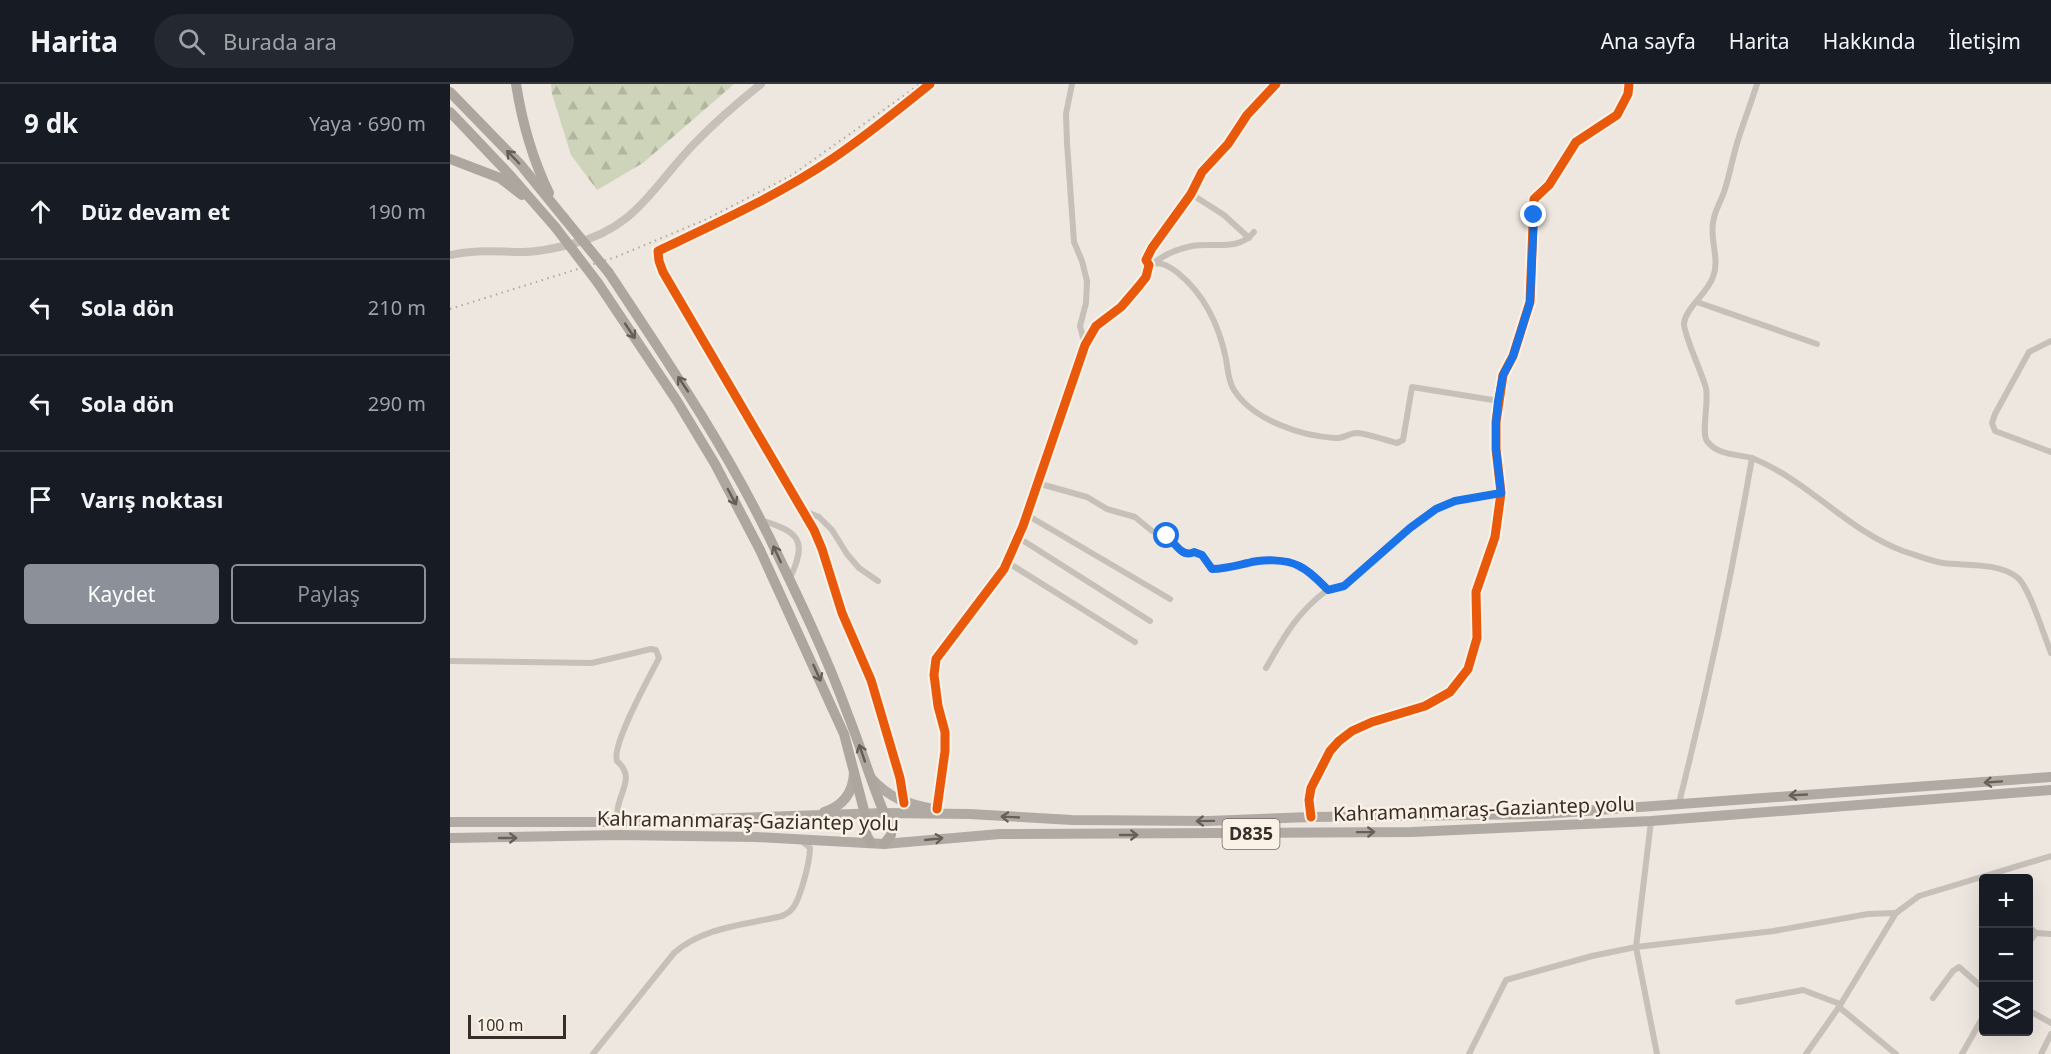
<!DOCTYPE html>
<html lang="tr">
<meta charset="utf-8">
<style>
:root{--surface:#171b24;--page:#242831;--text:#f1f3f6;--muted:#9ea1a6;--line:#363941;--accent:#8c9099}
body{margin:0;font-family:"Noto Sans",sans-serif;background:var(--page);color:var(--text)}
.controls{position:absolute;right:18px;bottom:18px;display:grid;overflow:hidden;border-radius:6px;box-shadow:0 6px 24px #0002}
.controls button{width:54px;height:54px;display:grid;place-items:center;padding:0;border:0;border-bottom:2px solid var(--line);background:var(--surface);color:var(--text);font:30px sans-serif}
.scale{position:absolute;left:18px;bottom:15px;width:98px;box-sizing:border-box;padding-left:6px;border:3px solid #382d27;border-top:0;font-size:16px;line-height:21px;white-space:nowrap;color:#382d27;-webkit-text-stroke:4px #fbf2e7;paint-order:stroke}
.stop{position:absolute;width:18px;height:18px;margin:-14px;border:4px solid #1a73e8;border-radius:50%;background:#fff}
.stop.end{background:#1a73e8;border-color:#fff;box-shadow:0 2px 6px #0008}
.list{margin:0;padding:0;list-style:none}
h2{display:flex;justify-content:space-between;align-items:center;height:78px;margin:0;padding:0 24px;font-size:26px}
h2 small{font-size:20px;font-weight:400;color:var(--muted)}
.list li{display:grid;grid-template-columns:39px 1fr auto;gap:18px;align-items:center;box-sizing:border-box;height:96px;padding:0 24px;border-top:2px solid var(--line)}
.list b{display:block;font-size:22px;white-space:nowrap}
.list em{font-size:20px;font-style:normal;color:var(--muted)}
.actions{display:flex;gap:12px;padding:18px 24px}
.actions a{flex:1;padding:14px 0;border:2px solid var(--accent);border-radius:6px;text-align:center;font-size:21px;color:var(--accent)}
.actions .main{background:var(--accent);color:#fff}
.icon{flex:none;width:33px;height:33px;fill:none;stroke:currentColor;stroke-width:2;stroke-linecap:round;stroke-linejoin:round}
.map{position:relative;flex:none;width:1601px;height:970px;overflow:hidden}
header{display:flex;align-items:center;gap:36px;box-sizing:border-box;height:84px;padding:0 30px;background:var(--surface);border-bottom:2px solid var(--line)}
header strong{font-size:28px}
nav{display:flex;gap:33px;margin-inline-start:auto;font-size:21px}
.search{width:420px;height:54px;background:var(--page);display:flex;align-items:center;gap:15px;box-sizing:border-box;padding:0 21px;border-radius:33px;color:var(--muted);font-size:22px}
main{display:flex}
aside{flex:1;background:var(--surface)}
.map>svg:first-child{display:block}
</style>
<header>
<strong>Harita</strong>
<div class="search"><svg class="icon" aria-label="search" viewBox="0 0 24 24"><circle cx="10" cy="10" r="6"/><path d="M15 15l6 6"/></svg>Burada ara</div>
<nav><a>Ana sayfa</a><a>Harita</a><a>Hakkında</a><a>İletişim</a></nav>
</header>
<main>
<aside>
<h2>9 dk<small>Yaya · 690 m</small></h2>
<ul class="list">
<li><svg class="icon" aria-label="ahead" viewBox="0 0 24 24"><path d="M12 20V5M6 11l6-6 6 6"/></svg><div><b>Düz devam et</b></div><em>190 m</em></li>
<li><svg class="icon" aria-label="left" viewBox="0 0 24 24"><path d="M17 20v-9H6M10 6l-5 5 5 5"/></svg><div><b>Sola dön</b></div><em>210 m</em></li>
<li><svg class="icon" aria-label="left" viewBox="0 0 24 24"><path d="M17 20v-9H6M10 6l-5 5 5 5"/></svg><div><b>Sola dön</b></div><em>290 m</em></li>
<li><svg class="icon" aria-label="arrive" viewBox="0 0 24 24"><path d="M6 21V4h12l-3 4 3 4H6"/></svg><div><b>Varış noktası</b></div></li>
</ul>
<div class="actions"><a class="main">Kaydet</a><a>Paylaş</a></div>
</aside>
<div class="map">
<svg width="1601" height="970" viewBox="0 0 1601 970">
<defs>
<pattern id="forest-firs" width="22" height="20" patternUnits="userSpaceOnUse" patternTransform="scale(1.5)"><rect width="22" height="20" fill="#ced4b9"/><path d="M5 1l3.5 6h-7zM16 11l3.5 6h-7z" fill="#b2b69f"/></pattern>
</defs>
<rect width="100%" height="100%" fill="#eee7e0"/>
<polygon fill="url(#forest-firs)" points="101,0 284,0 193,79 147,106 121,71 102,10"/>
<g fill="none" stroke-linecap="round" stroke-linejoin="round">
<g stroke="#c7c0b9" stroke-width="6">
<polyline points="622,0 616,30 617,59 624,158 632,177 637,197 636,219 630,242 635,261"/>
<polyline points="741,110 774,131 799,154"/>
<path d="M704,179C715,170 727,165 742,162C764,158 788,168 804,148"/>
<path d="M699,181C709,176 719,182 728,189C755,211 769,241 776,275C778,286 778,297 784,306C803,336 851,352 885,354C893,355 899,349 907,349C920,350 934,356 947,359L953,356L962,303L1049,317"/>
<polyline points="1247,218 1367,260"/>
<polyline points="1601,257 1579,268 1545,330 1542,339 1545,347 1601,368"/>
<path d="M1302,374C1286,370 1267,371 1257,357C1251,350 1259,318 1256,304C1252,289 1233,249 1234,239C1237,222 1257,210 1263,193C1270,176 1260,157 1263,139C1264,127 1272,116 1275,105C1280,89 1283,72 1288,56C1294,37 1301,19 1307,0"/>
<path d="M587,399L637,413L657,425L685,433L702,447L717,452L734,470H739L744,468L752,471L761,485C775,485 785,482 798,479C812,475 836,475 849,482C860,487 869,497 877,506L894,502L960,444L986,425L1005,417L1051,409"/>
<polyline points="352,426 369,433 382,446 397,470 409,484 428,497"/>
<polyline points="577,431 720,515"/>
<path d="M311,436C349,448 358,456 340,494"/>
<polyline points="569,454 700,537"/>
<polyline points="557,478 685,558"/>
<path d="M0,577L142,579L201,565L206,566L209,574C200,592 161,661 167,677C184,692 172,704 168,723C167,728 167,733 167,738"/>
<path d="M816,584C835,551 846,530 877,506"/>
<path d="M454,718L450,694L421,596L392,529L372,465L364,446L213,188L209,177L208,167C267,139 327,112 382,75C416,52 448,26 480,0"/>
<path d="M1229,719C1258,604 1282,490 1302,374C1359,397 1398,447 1453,467C1466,471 1480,477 1493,479C1515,482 1549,478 1568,494C1580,505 1594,552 1601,569"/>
<polyline points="487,725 495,667 495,648 488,622 484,591 486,575 554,485 573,442 635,261 646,242 671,223 689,202 696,193 699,181 696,176 702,164 741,110 752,88 778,60 797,31 826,0"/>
<polyline points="861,733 859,716 861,704 880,667 889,657 902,647 922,638 975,622 1000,608 1018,585 1027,554 1026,508 1045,453 1051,409 1046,365 1046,338 1053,291 1063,272 1080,218 1084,115 1099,101 1126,58 1167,31 1178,10 1179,0"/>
<polyline points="1201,737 1186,863 1207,970"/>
<polyline points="1578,842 1586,849 1601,850"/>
<polyline points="1578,860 1586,849"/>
<polyline points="1483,914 1503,887 1509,883 1534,905"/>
<polyline points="1288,918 1353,906 1390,920"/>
<polyline points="1389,923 1446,970"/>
<polyline points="1578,926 1601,939"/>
<path d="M143,970L224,869C253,843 295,841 332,832C335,830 339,829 341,826C350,818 360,777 360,764L353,758"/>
<polyline points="1019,970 1056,896 1142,872 1186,863 1324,847 1418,830 1446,829"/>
<polyline points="1356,970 1389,923 1446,829 1469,812 1601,772"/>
<polyline points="1512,970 1534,931"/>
<polyline points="1591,970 1601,950"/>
</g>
<path stroke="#c7c0b9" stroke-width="8" d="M0,171C25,165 48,168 73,168C89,168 106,164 122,160C186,144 201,105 243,61C264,39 287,19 311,0"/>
<g stroke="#b1aaa4" stroke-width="10">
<path d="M421,694C439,714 457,720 483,725"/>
<path d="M374,728C393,722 403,709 404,689"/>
<polyline points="0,738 167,738 434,729 519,730 622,736 758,737 861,733 1094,730 1601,693"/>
<polyline points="0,754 169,751 306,753 434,760 550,750 962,748 1201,737 1601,706"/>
</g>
<g stroke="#ada69f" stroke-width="10">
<path d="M66,0C72,38 82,74 99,109"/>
<polyline points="0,8 70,80 114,134"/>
<polyline points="0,28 59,90 106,144"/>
<polyline points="0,75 50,94 72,111"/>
<path d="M159,189C218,278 277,365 323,461C350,517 377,573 398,631C411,664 421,697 434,729L442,743L441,751L434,760"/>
<path d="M148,199L227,317L265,380L310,466L394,650L415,730C414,742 414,749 421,759"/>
</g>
<polyline stroke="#aea8a4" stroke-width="2" stroke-dasharray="1.5 4.5" stroke-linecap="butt" points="0,225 166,173 257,135 342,91 470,0"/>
<g stroke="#ada69f" stroke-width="10">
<polyline points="114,134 159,189"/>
<polyline points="106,144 148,199"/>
</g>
<g stroke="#fbf2e7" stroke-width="13">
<g id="cycleway">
<path d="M454,719L450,694L421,596L392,529L372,465L364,446L213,188L209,177L208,167C267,139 327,112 382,75C416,52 448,26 480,0"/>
<polyline points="487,725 495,667 495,648 488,622 484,591 486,575 554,485 573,442 635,261 646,242 671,223 689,202 696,193 699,181 696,176 702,164 741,110 752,88 778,60 797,31 826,0"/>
<polyline points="861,733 859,716 861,704 880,667 889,657 902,647 922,638 975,622 1000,608 1018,585 1027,554 1026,508 1045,453 1051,409 1046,365 1046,338 1053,291 1063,272 1080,218 1084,115 1099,101 1126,58 1167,31 1178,10 1179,0"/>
</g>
</g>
<use href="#cycleway" stroke="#e8590c" stroke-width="9"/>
</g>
<defs><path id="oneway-shaft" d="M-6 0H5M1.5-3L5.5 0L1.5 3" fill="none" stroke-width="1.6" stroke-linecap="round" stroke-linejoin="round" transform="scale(1.5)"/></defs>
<g stroke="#675d57">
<use href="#oneway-shaft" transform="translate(63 73) rotate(-134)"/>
<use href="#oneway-shaft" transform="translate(180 247) rotate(56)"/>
<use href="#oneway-shaft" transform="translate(233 300) rotate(-124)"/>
<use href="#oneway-shaft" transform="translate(282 413) rotate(62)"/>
<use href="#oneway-shaft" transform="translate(327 470) rotate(-115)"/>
<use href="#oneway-shaft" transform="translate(367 589) rotate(66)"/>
<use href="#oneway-shaft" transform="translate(412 669) rotate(-109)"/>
</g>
<g stroke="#685f59">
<use href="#oneway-shaft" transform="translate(1543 698) rotate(176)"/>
<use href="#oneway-shaft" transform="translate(1348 711) rotate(177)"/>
<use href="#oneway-shaft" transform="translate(560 733) rotate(-177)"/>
<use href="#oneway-shaft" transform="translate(755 737) rotate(179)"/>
<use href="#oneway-shaft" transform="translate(916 748) rotate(-1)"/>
<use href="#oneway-shaft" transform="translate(679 751)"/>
<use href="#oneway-shaft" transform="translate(58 754)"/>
<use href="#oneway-shaft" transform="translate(484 755) rotate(-6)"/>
</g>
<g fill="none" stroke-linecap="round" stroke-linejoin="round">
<path stroke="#1a73e8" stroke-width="8" d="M717,452C726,460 732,474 744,468L752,471L762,485C775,485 785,482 798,479C812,475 836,475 849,482C860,487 869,497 878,506L894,502L960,444L986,425L1005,417L1051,409L1046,365V338L1048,317L1053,291L1063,272L1080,218L1084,131"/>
</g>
<g text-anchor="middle" stroke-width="5" stroke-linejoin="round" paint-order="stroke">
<rect fill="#fbf2e7" stroke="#726861" stroke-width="1.5" x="772.5" y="735" width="57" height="30" rx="4.5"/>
<g font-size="18" font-weight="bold" fill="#382d27">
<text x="801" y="756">D835</text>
</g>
<g font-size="20" fill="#382d27" stroke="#fbf2e7">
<text transform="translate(1034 725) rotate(-2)" y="7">Kahramanmaraş-Gaziantep yolu</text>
<text transform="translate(298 737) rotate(1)" y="7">Kahramanmaraş-Gaziantep yolu</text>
</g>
</g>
</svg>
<div class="controls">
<button>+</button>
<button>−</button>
<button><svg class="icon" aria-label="layers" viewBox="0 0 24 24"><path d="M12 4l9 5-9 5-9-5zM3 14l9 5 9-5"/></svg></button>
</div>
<div class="scale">100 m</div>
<div class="stop" style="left:717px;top:452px"></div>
<div class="stop end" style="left:1084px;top:131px"></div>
</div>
</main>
